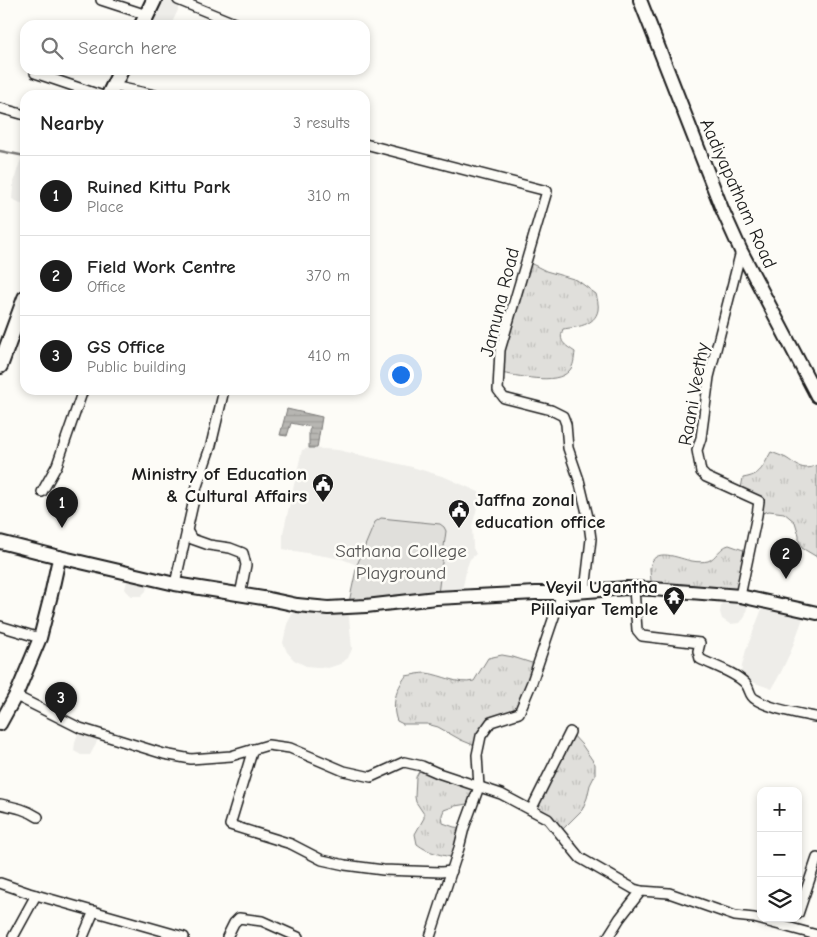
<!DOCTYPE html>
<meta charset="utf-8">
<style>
:root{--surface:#fff;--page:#f2f2f2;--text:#222;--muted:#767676;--line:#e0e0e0;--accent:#1c1c1c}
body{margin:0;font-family:"Comic Neue",sans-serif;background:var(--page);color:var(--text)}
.controls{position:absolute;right:15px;bottom:15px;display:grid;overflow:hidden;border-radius:10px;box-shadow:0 2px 8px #0003}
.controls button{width:45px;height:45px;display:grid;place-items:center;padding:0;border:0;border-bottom:1px solid var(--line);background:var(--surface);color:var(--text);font:25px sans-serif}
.you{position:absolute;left:400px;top:374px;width:18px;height:18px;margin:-12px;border:4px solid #fff;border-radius:50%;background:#1a73e8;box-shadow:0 0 0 8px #1a73e833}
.badge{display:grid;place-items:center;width:32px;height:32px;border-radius:50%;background:var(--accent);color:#fff;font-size:16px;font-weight:700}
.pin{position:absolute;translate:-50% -41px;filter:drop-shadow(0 1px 2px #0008)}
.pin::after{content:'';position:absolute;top:26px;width:18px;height:15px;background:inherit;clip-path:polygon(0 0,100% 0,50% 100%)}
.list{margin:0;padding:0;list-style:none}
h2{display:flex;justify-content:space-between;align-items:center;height:65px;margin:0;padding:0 20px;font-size:21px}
h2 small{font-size:16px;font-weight:400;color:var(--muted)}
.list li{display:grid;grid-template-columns:32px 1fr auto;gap:15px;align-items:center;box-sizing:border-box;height:80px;padding:0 20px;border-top:1px solid var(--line)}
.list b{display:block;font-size:19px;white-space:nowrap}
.list p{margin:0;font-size:16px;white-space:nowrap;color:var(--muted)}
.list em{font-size:16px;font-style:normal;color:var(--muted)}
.icon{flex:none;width:28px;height:28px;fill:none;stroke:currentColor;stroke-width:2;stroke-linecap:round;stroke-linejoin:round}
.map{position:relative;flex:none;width:817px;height:937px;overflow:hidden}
.search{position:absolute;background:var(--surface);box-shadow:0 2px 8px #0003;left:20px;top:20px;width:350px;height:55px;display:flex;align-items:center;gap:12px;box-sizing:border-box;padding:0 18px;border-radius:15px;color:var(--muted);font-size:19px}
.panel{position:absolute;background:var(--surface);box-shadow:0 2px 8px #0003;left:20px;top:90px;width:350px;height:305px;border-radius:15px}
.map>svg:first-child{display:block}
</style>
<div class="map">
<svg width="817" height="937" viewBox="0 0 817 937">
<defs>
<pattern id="grass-tufts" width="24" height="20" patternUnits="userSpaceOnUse" patternTransform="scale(1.25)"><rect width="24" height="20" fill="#e0dfdb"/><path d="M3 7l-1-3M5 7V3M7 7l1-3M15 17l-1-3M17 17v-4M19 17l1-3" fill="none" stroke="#c0bfbb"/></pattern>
<pattern id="water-rules" width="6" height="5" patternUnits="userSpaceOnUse" patternTransform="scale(1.25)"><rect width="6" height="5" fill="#b7b6b2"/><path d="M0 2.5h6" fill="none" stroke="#9d9c98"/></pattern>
</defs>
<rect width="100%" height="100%" fill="#fdfcf7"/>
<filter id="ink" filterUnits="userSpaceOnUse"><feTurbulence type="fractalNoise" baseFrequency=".02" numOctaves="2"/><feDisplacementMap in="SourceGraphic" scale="10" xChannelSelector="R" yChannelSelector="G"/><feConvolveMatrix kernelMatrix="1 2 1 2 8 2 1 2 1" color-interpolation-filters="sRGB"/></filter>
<g filter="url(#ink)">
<g fill="#eeede9">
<polygon points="154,0 170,0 178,5 178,10 171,25 146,25"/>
<polygon points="25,155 25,205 12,199 13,186 16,174 20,162"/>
<polygon points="309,448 338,450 412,467 445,477 481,493 472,526 473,548 476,554 470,559 467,567 462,591 438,594 446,531 375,522 357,565 342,559 283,549 283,533 302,450"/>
<polygon points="129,573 149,578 146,591 141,596 132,596 128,593 125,589"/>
<polygon points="723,595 749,598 745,617 740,623 730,624 722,619 720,612"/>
<polygon points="765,601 806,610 791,651 782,670 772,689 755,683 741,674 742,666 746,650"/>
<polygon points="297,605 348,607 352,649 348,658 340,664 328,668 306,666 294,660 287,652 283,643 287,624"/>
<polygon points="80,728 99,734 96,744 90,755 81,755 74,751 75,742"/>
</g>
<g fill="url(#grass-tufts)" stroke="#7e7e7c">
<path d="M526,261L546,271L577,280L596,294C597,298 599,305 598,310C595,326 576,327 563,329C558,342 565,345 575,352C574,359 574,366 569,371C556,386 517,375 499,373L500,350Z"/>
<path d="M771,452C776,454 782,456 786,458C797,465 803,472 817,465V557L802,548L799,541V535L795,522L784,513L769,511L757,515L759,501L740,493L743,478C761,475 762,468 771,452Z"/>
<path d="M729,545L749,552L740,596L652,587C651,581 650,574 650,568C653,545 679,559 692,561C697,562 704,562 708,561C716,558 720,547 729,545Z"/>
<path d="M502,655L513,657L538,665L519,713L491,723L478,747L461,740L438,727L427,724H403L397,721C391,705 396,689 406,676C412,675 420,673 426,673C443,675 457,685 474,681L488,658Z"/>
<polygon points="570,732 582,745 595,764 595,775 590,785 587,798 582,810 559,833 531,810"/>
<path d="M422,766L479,787L473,803L455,806L444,810L442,815L443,823L454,827L464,828L456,858C442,855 428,853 417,844L415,834L424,818V814L416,802L415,797L416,777Z"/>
</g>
<polygon fill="#e0dfdb" stroke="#7e7e7c" points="381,518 440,524 444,527 446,531 438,594 348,607 357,565 375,522"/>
<polygon fill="url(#water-rules)" stroke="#797876" points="287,409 322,417 317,448 309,448 309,431 311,427 291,423 287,436 280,435"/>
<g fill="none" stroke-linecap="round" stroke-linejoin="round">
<polyline stroke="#797876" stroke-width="2.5" points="0,151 25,156"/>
<g stroke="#1c1c1c" stroke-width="12">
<g id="street">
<polyline points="101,0 147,15"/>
<polyline points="178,0 239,25"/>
<polyline points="35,73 100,95"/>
<polyline points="113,86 155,95"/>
<polyline points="0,108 25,115"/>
<polyline points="365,144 547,191 500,350 498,390 504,398 551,410 563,416 566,424 568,448 579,480 588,517 591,539 585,591"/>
<polyline points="42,492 57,465 83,390"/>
<polyline points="186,529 192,539 209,545 230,548 243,553 246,565 240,595"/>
<polyline points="175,584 197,486 211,445 224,390"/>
<path d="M634,589L637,630L642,636L700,643L698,651L700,659C714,666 734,672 745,683C750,688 749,696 755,699C770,709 797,713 815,717"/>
<polyline points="740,596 757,515 759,501 706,477 701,472 697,450 701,438 709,377 741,251"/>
<polyline points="0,626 40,638"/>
<polyline points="16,696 80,728 164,754 191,759 231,756 268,745 290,748 344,771 371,777 404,762 422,766 438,773 501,794 548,819 580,858 634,889 641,891 669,893 735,916 754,918 817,935"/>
<polyline points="253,749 230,825 291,844 322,860 345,865 383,870 441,872 452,871"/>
<path d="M0,804C14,807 26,809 38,817"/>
<polyline points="531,810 570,732"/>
<polyline points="0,883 29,893 184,937"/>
<polyline points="798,914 817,858"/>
<polyline points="13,937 36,895"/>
<polyline points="83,937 94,911"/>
<polyline points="227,937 234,923 239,918 262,921 298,937"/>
<polyline points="430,937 459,848 464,828 479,787 477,755 481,736 491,722 519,713 532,682 562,593"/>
<polyline points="608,937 620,918 641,891"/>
</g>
</g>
<g stroke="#1c1c1c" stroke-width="16">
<g id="secondary">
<polyline points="640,0 722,209 741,251 817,396"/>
<polyline points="0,542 59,557 175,584 269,599 297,605 328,608 366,606 436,598 536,593 562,593 627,588 653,589 740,596 817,613"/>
<polyline points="0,724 17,693 40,638 51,595 58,563 59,557"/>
</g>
</g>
<g stroke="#1c1c1c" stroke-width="18">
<g id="primary">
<polyline points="142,25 154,0"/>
<polyline points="109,95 121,70"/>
<polyline points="0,366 25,298"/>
</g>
</g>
<use href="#street" stroke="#fdfcf7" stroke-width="9"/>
<use href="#secondary" stroke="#fdfcf7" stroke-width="12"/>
<use href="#primary" stroke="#fdfcf7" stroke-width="14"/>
</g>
</g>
<defs>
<g id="civic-pin" transform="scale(1.125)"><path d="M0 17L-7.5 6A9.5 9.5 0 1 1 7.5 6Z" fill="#1c1c1c" stroke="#fdfcf7"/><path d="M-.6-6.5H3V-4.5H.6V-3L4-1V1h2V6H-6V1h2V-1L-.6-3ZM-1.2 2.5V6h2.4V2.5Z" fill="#fff"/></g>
<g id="temple-pin" transform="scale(1.125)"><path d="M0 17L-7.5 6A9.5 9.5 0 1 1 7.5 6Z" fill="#1c1c1c" stroke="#fdfcf7"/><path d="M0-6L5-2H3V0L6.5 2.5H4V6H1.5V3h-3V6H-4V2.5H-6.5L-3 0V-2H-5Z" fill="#fff"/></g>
</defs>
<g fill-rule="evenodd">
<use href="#civic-pin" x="323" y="484"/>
<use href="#civic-pin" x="459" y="510"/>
<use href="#temple-pin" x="674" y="597"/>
</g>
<g text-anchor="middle" stroke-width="5" stroke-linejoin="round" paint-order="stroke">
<g font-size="19" fill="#1c1c1c" stroke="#fdfcf7">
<text transform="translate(739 193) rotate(66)" y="7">Aadiyapatham Road</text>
<text transform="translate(499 302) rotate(-76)" y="7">Jamuna Road</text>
<text transform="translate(693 394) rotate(-80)" y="7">Raani Veethy</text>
</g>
<g font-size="19" font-weight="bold" fill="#1c1c1c" stroke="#fdfcf7" text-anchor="end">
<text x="307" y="480">Ministry of Education<tspan x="307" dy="22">&amp; Cultural Affairs</tspan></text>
<text x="475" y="506" text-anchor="start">Jaffna zonal<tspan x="475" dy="22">education office</tspan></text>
<text x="658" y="593">Veyil Ugantha<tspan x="658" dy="22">Pillaiyar Temple</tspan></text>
</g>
<g font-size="19" fill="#575655" stroke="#fdfcf7">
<text x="401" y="557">Sathana College<tspan x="401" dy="22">Playground</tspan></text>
</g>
</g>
</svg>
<div class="controls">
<button>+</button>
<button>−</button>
<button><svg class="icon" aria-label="layers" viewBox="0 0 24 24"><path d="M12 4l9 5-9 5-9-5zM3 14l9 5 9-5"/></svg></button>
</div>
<div class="you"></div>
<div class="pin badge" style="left:62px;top:528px">1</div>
<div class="pin badge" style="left:786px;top:579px">2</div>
<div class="pin badge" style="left:61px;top:723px">3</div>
<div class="search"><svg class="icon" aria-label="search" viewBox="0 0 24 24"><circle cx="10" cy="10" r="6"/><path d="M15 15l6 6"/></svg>Search here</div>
<section class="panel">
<h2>Nearby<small>3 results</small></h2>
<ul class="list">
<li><span class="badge">1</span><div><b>Ruined Kittu Park</b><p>Place</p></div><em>310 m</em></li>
<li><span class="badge">2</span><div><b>Field Work Centre</b><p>Office</p></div><em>370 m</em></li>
<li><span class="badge">3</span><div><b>GS Office</b><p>Public building</p></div><em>410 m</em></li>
</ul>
</section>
</div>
